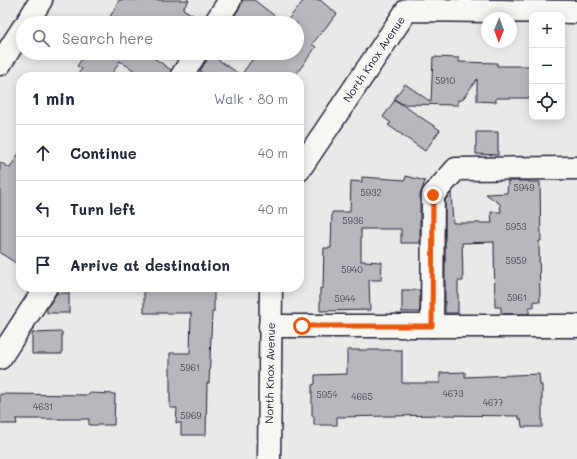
<!DOCTYPE html>
<meta charset="utf-8">
<style>
:root{--surface:#fff;--page:#f2f2f3;--text:#1f2937;--muted:#747a83;--line:#e0e1e3}
body{margin:0;font-family:Mali,sans-serif;background:var(--page);color:var(--text)}
.controls{position:absolute;right:12px;top:12px;display:grid;overflow:hidden;border-radius:8px;box-shadow:0 2px 10px #0003}
.controls button{width:36px;height:36px;display:grid;place-items:center;padding:0;border:0;border-bottom:1px solid var(--line);background:var(--surface);color:var(--text);font:20px sans-serif}
.compass{position:absolute;left:481px;top:12px;width:36px;height:36px;border-radius:50%;background:var(--surface);box-shadow:0 2px 10px #0003;rotate:181deg}
.stop{position:absolute;width:12px;height:12px;margin:-9px;border:3px solid #ea580c;border-radius:50%;background:#fff}
.stop.end{background:#ea580c;border-color:#fff;box-shadow:0 1px 4px #0008}
.list{margin:0;padding:0;list-style:none}
h2{display:flex;justify-content:space-between;align-items:center;height:52px;margin:0;padding:0 16px;font-size:17px}
h2 small{font-size:13px;font-weight:400;color:var(--muted)}
.list li{display:grid;grid-template-columns:26px 1fr auto;gap:12px;align-items:center;box-sizing:border-box;height:56px;padding:0 16px;border-top:1px solid var(--line)}
.list b{display:block;font-size:15px;white-space:nowrap}
.list em{font-size:13px;font-style:normal;color:var(--muted)}
.icon{flex:none;width:22px;height:22px;fill:none;stroke:currentColor;stroke-width:2;stroke-linecap:round;stroke-linejoin:round}
.map{position:relative;flex:none;width:577px;height:459px;overflow:hidden}
.search{position:absolute;background:var(--surface);box-shadow:0 2px 10px #0003;left:16px;top:16px;width:288px;height:44px;display:flex;align-items:center;gap:10px;box-sizing:border-box;padding:0 14px;border-radius:22px;color:var(--muted);font-size:15px}
.panel{position:absolute;background:var(--surface);box-shadow:0 2px 10px #0003;left:16px;top:72px;width:288px;height:220px;border-radius:16px}
.map>svg:first-child{display:block}
</style>
<div class="map">
<svg width="577" height="459" viewBox="0 0 577 459">
<rect width="100%" height="100%" fill="#e9e9e7"/>
<filter id="ink" filterUnits="userSpaceOnUse"><feTurbulence type="fractalNoise" baseFrequency=".025" numOctaves="2"/><feDisplacementMap in="SourceGraphic" scale="8" xChannelSelector="R" yChannelSelector="G"/><feConvolveMatrix kernelMatrix="1 2 1 2 8 2 1 2 1" color-interpolation-filters="sRGB"/></filter>
<g filter="url(#ink)">
<g fill="#b8b8bc" stroke="#22223b">
<polygon points="119,0 189,0 183,9 203,21 203,23 112,23 108,21"/>
<polygon points="242,0 254,0 284,23 230,23 240,7"/>
<polygon points="304,0 320,0 337,14 312,44 316,47 294,77 208,77 200,71 207,60 208,53 241,75 257,53 297,53 297,23 285,23"/>
<polygon points="86,53 147,53 171,70 169,77 144,77 120,61 110,77 75,77 82,69 77,66"/>
<polygon points="433,57 459,58 459,62 497,63 497,66 532,66 532,98 496,98 496,102 477,101 477,79 462,100 458,100 458,105 403,104 394,99 405,84 431,102"/>
<polygon points="395,100 440,130 425,151 388,125 391,123 383,117"/>
<polygon points="476,132 498,132 498,155 476,154"/>
<polygon points="21,150 21,266 0,253 0,162 10,168"/>
<polygon points="406,176 425,181 420,195 420,243 401,243 401,229 361,229 361,261 382,262 381,280 369,280 370,310 320,311 320,288 323,288 324,248 331,248 332,212 350,212 351,181 362,182 362,177 405,180"/>
<polygon points="508,181 529,181 529,182 540,182 541,241 539,241 540,302 534,301 534,307 529,307 529,314 501,314 501,307 495,307 494,242 462,243 463,281 458,281 458,313 445,313 445,200 451,193 453,223 492,223 491,212 501,212 500,204 486,194 507,193"/>
<polygon points="144,287 214,287 214,312 212,312 209,383 207,383 206,435 181,435 181,423 176,423 177,408 170,408 170,353 190,353 191,313 144,313"/>
<rect x="402" y="290" width="18" height="22"/>
<polygon points="57,293 69,293 69,313 47,313 47,308"/>
<polygon points="62,332 62,354 32,354 32,333"/>
<polygon points="347,350 402,350 402,383 440,383 440,373 465,372 465,377 539,374 540,385 542,385 542,427 522,427 521,419 519,419 519,416 440,415 337,417 337,425 314,425 314,416 312,416 312,385 315,384 315,375 347,374"/>
<polygon points="89,393 115,394 114,425 89,425 89,419 16,419 17,424 0,424 0,394 89,395"/>
</g>
<g fill="none" stroke-linecap="round" stroke-linejoin="round">
<g stroke="#22223b" stroke-width="25">
<g id="minor">
<polyline points="27,23 41,0"/>
<polyline points="215,23 230,0"/>
<polyline points="0,64 23,28"/>
<polyline points="181,77 196,53"/>
<polyline points="299,170 407,10 577,12"/>
<polyline points="270,326 577,326"/>
<polyline points="432,326 433,195 456,169 577,168"/>
<polyline points="0,358 46,287"/>
<polyline points="269,459 271,287"/>
</g>
</g>
<use href="#minor" stroke="#f6f6f2" stroke-width="22"/>
</g>
</g>
<g fill="none" stroke-linecap="round" stroke-linejoin="round" filter="url(#ink)">
<polyline stroke="#ea580c" stroke-width="5" points="302,326 432,326 433,195"/>
</g>
<g text-anchor="middle" stroke-width="3.5" stroke-linejoin="round" paint-order="stroke">
<g font-size="9" fill="#48485b">
<text x="445" y="84">5910</text>
<text x="524" y="191">5949</text>
<text x="371" y="196">5932</text>
<text x="353" y="224">5936</text>
<text x="516" y="230">5953</text>
<text x="516" y="264">5959</text>
<text x="352" y="273">5940</text>
<text x="517" y="301">5961</text>
<text x="345" y="302">5944</text>
<text x="190" y="371">5961</text>
<text x="453" y="397">4673</text>
<text x="327" y="398">5954</text>
<text x="362" y="400">4665</text>
<text x="493" y="406">4677</text>
<text x="43" y="410">4631</text>
<text x="191" y="419">5969</text>
</g>
<g font-size="11" fill="#22223b" stroke="#f6f6f2">
<text transform="translate(374 59) rotate(-56)" y="4">North Knox Avenue</text>
<text transform="translate(270 373) rotate(-89)" y="4">North Knox Avenue</text>
</g>
</g>
</svg>
<div class="controls">
<button>+</button>
<button>−</button>
<button><svg class="icon" aria-label="locate" viewBox="0 0 24 24"><circle cx="12" cy="12" r="6"/><path d="M12 2v4M12 18v4M2 12h4M18 12h4"/></svg></button>
</div>
<svg class="compass" viewBox="-18 -18 36 36"><path d="M0-13l5 13h-10z" fill="#e53935"/><path d="M0 13l5-13h-10z" fill="#747a83"/></svg>
<div class="stop" style="left:302px;top:326px"></div>
<div class="stop end" style="left:433px;top:195px"></div>
<div class="search"><svg class="icon" aria-label="search" viewBox="0 0 24 24"><circle cx="10" cy="10" r="6"/><path d="M15 15l6 6"/></svg>Search here</div>
<section class="panel">
<h2>1 min<small>Walk · 80 m</small></h2>
<ul class="list">
<li><svg class="icon" aria-label="ahead" viewBox="0 0 24 24"><path d="M12 20V5M6 11l6-6 6 6"/></svg><div><b>Continue</b></div><em>40 m</em></li>
<li><svg class="icon" aria-label="left" viewBox="0 0 24 24"><path d="M17 20v-9H6M10 6l-5 5 5 5"/></svg><div><b>Turn left</b></div><em>40 m</em></li>
<li><svg class="icon" aria-label="arrive" viewBox="0 0 24 24"><path d="M6 21V4h12l-3 4 3 4H6"/></svg><div><b>Arrive at destination</b></div></li>
</ul>
</section>
</div>
